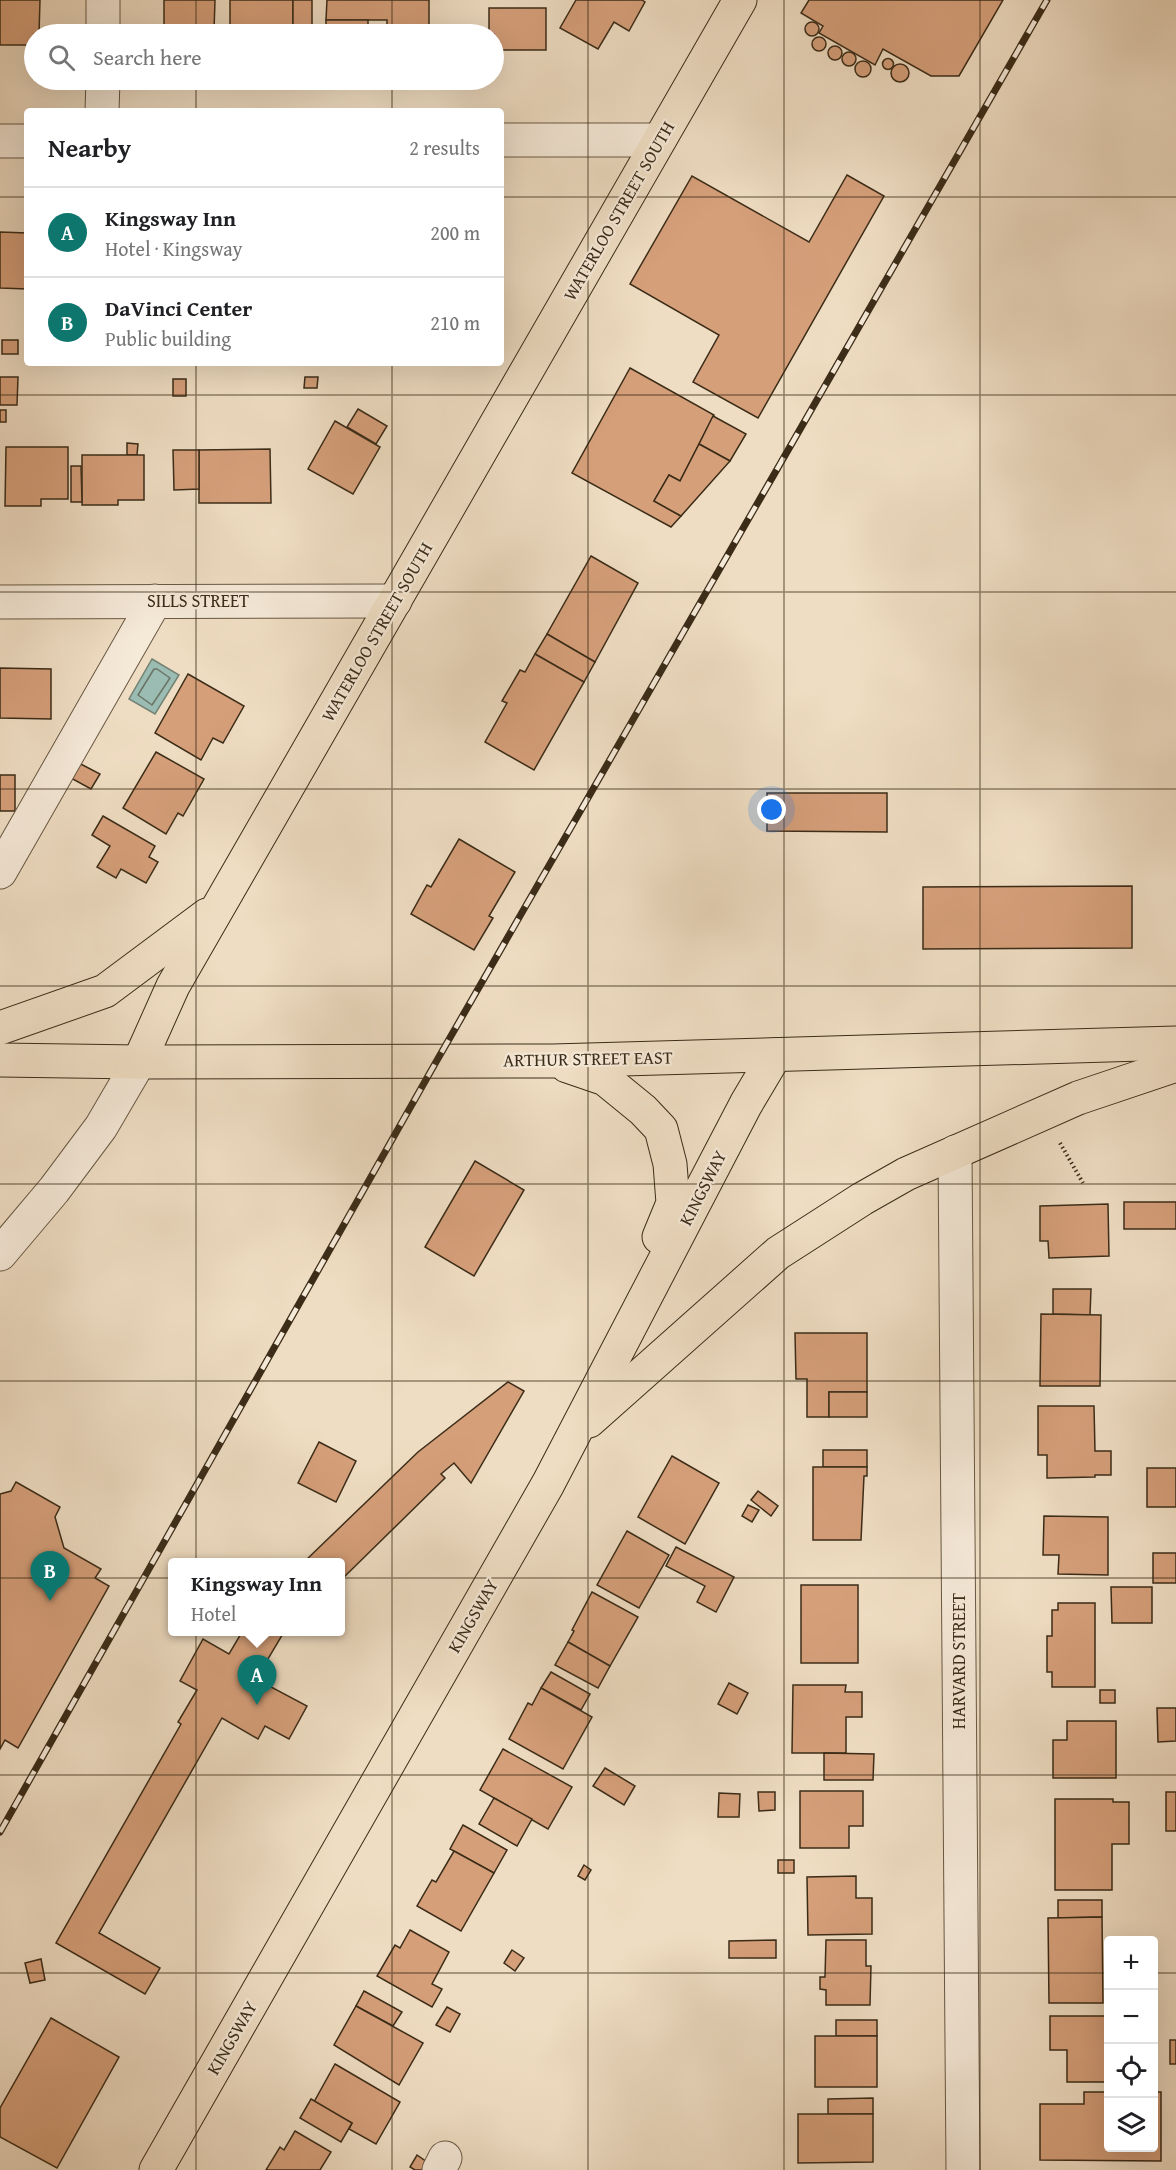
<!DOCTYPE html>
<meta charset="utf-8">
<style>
:root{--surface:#fff;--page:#f6f6f6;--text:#202124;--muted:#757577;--line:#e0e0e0;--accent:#0f766e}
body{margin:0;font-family:"Gentium Book Plus",serif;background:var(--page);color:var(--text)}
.controls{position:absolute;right:18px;bottom:18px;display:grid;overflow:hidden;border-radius:6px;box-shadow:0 6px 24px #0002}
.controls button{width:54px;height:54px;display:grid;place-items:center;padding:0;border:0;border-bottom:2px solid var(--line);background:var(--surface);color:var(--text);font:30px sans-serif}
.you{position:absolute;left:772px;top:810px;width:21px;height:21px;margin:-15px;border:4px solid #fff;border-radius:50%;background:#1a73e8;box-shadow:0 0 0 9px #1a73e833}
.badge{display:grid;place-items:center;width:39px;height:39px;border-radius:50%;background:var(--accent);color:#fff;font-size:20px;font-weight:700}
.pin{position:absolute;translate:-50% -50px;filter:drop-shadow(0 2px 3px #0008)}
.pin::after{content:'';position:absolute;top:32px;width:21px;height:18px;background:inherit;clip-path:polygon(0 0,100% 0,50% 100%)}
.popup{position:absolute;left:168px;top:1558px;width:177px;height:78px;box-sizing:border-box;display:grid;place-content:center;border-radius:6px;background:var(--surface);filter:drop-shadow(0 2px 4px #0005);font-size:20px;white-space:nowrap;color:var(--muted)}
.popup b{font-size:22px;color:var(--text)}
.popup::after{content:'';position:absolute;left:50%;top:100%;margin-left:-12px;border:12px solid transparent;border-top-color:var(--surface)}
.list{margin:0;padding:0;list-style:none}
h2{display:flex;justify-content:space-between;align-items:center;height:78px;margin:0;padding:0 24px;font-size:26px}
h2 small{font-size:20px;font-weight:400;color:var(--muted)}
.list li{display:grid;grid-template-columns:39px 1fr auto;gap:18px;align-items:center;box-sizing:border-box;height:90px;padding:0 24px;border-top:2px solid var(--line)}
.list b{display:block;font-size:22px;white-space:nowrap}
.list p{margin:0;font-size:20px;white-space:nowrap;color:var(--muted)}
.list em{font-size:20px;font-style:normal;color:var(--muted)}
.icon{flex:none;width:33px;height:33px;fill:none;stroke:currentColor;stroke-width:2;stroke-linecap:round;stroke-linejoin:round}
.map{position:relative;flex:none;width:1176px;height:2170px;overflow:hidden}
.search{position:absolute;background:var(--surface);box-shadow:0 6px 24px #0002;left:24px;top:24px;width:480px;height:66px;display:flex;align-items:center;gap:15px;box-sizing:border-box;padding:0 21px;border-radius:33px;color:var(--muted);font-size:22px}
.panel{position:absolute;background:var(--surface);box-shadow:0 6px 24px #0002;left:24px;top:108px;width:480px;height:258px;border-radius:6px}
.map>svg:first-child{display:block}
</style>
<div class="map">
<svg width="1176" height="2170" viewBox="0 0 1176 2170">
<rect width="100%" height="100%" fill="#efddc3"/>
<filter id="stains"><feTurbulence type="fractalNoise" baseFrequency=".00333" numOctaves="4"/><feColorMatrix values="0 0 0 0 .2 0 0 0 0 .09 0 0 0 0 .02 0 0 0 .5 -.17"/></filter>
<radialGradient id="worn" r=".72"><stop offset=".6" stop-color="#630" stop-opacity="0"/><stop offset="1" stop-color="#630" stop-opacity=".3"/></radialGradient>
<polygon fill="#9abcb2" stroke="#748274" stroke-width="1.5" points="152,659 179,675 155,714 129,699"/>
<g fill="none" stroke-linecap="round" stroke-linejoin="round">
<polygon stroke="#6a7465" stroke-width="1.5" points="154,669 157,669 170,678 152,705 138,695"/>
</g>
<g fill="#d59f7a" stroke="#3b2c18" stroke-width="1.5">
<polygon points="0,0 40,0 39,34 34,34 34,45 0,45"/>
<polygon points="164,0 215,0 214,31 205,31 205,34 164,34"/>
<rect x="230" y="0" width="63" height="34"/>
<rect x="293" y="0" width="19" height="33"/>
<polygon points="327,0 429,0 429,34 387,34 387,20 326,20"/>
<polygon points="576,0 642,0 645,2 629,31 614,22 598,49 560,28"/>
<polygon points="809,0 1003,0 959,76 931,76 883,49 875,65 819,33 823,26 801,13"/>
<polygon points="489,8 546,8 546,50 494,50 494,34 489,34"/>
<rect x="326" y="20" width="42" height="14"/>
<circle cx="812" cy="29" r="7"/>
<circle cx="819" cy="44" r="7"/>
<circle cx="835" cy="53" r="7"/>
<circle cx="849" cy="59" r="7"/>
<circle cx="888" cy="64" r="5.5"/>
<circle cx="863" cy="69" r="8"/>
<circle cx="900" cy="73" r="9"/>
<polygon points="847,175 884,196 758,418 693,382 719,335 630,284 692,176 809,242"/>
<polygon points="0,232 27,233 27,289 0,288"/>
<rect x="2" y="340" width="16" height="14"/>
<polygon points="630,368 714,415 680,481 669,475 654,501 681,516 671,527 572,473"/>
<polygon points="0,377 18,377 17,405 0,405"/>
<polygon points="305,377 318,377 317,388 304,388"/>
<rect x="173" y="379" width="13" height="17"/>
<polygon points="358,409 387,426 376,444 347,427"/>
<rect x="0" y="410" width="6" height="12"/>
<polygon points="713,416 746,434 730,461 699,444"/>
<polygon points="335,421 380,447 353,494 308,469"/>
<polygon points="127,443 138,444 137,455 127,455"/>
<polygon points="699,444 730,461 681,516 654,501 669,475 680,481"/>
<polygon points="6,447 68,447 68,499 41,499 41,506 5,506"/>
<polygon points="270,449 271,503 199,503 199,450"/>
<polygon points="173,450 199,450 199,489 174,490"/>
<polygon points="82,455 144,455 144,500 118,500 118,505 82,505"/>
<polygon points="71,466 81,466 82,502 71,502"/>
<polygon points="591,556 638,583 595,662 547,634"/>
<polygon points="547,634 595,662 584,682 535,654"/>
<polygon points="535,654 584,682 534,770 485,742 507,703 502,701 520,670 525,672"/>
<polygon points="0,668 51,669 51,719 0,718"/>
<polygon points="188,674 244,706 223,743 213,738 201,760 155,733"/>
<polygon points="156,752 204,779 183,816 178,813 166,834 123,808"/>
<polygon points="77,762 100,774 91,789 69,777"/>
<rect x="0" y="775" width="15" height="36"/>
<polygon points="767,793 887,793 887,832 767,831"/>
<polygon points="103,816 155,846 149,857 158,862 146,883 121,869 116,878 97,867 110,846 92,835"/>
<polygon points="459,839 515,872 489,916 493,918 474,950 411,914 427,885 431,887"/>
<polygon points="1132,886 1132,948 923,949 923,887"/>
<polygon points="475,1161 524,1190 474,1276 425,1247"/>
<rect x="1124" y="1202" width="52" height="27"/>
<polygon points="1108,1204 1109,1256 1049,1258 1048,1241 1040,1241 1040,1206"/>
<polygon points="1053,1289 1091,1289 1090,1315 1053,1314"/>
<polygon points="1041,1314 1101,1315 1100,1386 1040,1386"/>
<polygon points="795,1333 867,1333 867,1392 829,1392 829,1417 807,1417 807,1379 796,1379"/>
<polygon points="508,1382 524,1391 471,1483 454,1463 441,1474 445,1478 341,1580 341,1562 304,1562 418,1452"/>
<rect x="829" y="1392" width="38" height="25"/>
<polygon points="1038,1406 1094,1406 1095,1451 1111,1451 1111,1475 1095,1475 1095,1477 1047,1478 1047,1455 1038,1455"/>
<polygon points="319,1442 356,1461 336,1502 298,1483"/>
<rect x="823" y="1450" width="44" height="17"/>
<polygon points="672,1456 719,1483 685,1544 638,1517"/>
<polygon points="813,1467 867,1467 867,1476 864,1476 861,1540 813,1540"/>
<rect x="1147" y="1468" width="29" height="39"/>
<polygon points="16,1482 60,1507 55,1517 64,1548 101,1569 95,1578 109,1586 18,1748 5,1740 0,1749 0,1494 11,1491"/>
<polygon points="758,1491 778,1506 771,1516 751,1500"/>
<polygon points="748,1505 759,1510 752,1522 742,1516"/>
<polygon points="1044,1516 1108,1517 1108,1575 1058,1574 1059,1555 1043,1555"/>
<polygon points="627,1531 669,1555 639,1608 597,1585"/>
<polygon points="676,1547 734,1577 716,1612 697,1602 705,1586 666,1566"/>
<rect x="1153" y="1553" width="23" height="30"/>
<rect x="801" y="1585" width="57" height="78"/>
<polygon points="1111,1587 1152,1587 1152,1623 1112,1623"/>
<polygon points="592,1592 638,1617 610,1666 568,1642 574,1631 572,1630"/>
<polygon points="1058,1603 1095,1603 1095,1687 1052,1687 1052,1672 1047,1672 1047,1636 1052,1636 1052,1610 1058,1610"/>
<polygon points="242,1632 284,1632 256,1679 307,1706 289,1739 265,1726 258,1739 222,1718 99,1933 160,1968 145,1994 56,1943 181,1724 178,1722 197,1690 180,1681 203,1639 229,1654"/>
<polygon points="568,1642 610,1666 598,1688 555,1665"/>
<polygon points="551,1672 590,1694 581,1710 541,1688"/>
<polygon points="729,1683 748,1693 737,1714 718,1704"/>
<polygon points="793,1685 846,1685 845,1692 862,1692 862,1717 846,1717 846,1753 792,1753"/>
<polygon points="541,1688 592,1717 563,1769 509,1739 528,1703 532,1705"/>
<rect x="1100" y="1690" width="15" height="13"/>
<polygon points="1157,1708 1176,1708 1176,1741 1158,1742"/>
<polygon points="1067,1721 1116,1721 1116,1778 1053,1778 1053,1740 1067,1740"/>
<polygon points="503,1749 572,1787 548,1829 480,1790"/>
<polygon points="824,1753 874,1754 873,1780 824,1780"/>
<polygon points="605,1768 635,1786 624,1805 593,1786"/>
<polygon points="800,1791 863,1791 863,1826 849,1826 849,1848 800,1848"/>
<polygon points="758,1792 775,1792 775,1810 759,1811"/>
<rect x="1166" y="1792" width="10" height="39"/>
<polygon points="719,1793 740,1794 739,1817 718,1817"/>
<polygon points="494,1798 532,1819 517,1846 479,1824"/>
<polygon points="1055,1799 1113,1799 1113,1802 1129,1802 1129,1844 1112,1844 1112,1890 1055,1890"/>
<polygon points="463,1825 507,1850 494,1873 450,1849"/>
<polygon points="454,1851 494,1873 461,1931 417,1906 432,1880 436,1882"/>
<rect x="778" y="1860" width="16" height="13"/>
<polygon points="584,1865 591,1870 585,1880 578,1876"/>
<polygon points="856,1876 856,1898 872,1898 872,1934 808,1935 807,1877"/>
<polygon points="1058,1900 1102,1900 1102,1917 1058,1918"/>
<polygon points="1102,1917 1103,2003 1049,2003 1048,1918"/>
<polygon points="410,1930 449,1952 432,1984 442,1989 432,2007 377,1976 395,1945 400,1948"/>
<polygon points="776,1940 776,1958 729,1958 729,1941"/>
<polygon points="826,1940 866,1940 866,1966 871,1966 870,2005 826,2005 826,1990 820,1989 820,1977 825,1977"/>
<polygon points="512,1950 524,1958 515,1971 504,1963"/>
<polygon points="41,1959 45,1980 30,1983 25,1963"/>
<polygon points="364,1991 402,2012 393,2026 356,2006"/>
<polygon points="356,2006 423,2043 399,2085 334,2045"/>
<polygon points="447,2007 460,2014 450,2032 436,2025"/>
<polygon points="1050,2016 1108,2016 1108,2082 1067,2082 1067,2050 1050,2050"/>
<polygon points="51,2018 119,2057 57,2168 0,2137 0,2108"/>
<rect x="836" y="2020" width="41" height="16"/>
<rect x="815" y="2036" width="62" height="51"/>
<rect x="1170" y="2040" width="6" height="24"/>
<polygon points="335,2064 400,2102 376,2144 349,2129 352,2123 314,2102"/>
<polygon points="1084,2092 1108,2092 1108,2148 1154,2148 1154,2092 1161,2092 1161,2161 1040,2160 1040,2104 1084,2104"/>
<polygon points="873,2098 873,2114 828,2114 828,2099"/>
<polygon points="311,2099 352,2123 341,2142 300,2118"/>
<polygon points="798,2114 873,2114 873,2162 798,2163"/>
<polygon points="295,2131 331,2152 320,2170 266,2170 280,2147 284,2150"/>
<polygon points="417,2155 427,2162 422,2170 415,2170 410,2167"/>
</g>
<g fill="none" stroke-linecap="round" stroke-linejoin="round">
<g stroke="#685843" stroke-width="35">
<g id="minor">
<polyline points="103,34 103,0"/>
<polyline points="102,111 103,80"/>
<polyline points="501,140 659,140"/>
<polyline points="0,141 27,141"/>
<polyline points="0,602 395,601"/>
<polyline points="0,872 155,601"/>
<polyline points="955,1152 963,2170"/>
<polyline points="0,1254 54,1190 101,1127 139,1062"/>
<polyline points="439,2170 445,2158"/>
</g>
</g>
<g stroke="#3b2c18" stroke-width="35">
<g id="major">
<polyline points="0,1028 105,991 207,915"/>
<polyline points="0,1060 139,1062 553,1061 1176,1043"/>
<polyline points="139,1062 173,986 740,0"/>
<polyline points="567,1066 605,1079 643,1110 661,1129 670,1164 673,1203 659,1237"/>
<polyline points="589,1421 778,1253 862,1199 906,1174 1078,1098 1176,1065"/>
<polyline points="156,2170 548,1484 746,1104 775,1055"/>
</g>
</g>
<polyline stroke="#3b2c18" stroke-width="4" stroke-dasharray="1.5 3" stroke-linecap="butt" points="1060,1143 1083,1183"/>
<use href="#minor" stroke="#f5e9d8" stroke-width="33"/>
<use href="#major" stroke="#efddc3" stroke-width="33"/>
<g stroke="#3b2c18" stroke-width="7">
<polyline id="rail" points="0,1832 436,1062 1047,0"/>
</g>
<use href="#rail" stroke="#f5e9d8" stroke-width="4.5" stroke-dasharray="14" stroke-linecap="butt"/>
</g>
<path fill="none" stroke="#3b2c18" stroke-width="1.5" stroke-opacity="0.55" d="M196,0V34M392,0V34M588,0V2170M784,0V2170M980,0V2170M196,80V111M392,80V111M0,197H27M501,197H1176M196,363V2170M392,363V2170M0,395H1176M0,592H1176M0,789H1176M0,986H1176M0,1184H1176M0,1381H1176M0,1578H1176M0,1775H1176M0,1973H1108M1154,1973H1176"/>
<g text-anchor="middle" stroke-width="4.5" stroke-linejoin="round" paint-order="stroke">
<g font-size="18" fill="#3b2c18" stroke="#f5e9d8">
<text transform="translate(619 211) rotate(-60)" y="6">WATERLOO STREET SOUTH</text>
<text x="198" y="607">SILLS STREET</text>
<text transform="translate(377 632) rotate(-60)" y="6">WATERLOO STREET SOUTH</text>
<text transform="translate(588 1059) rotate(-1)" y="6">ARTHUR STREET EAST</text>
<text transform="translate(703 1188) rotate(-63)" y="6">KINGSWAY</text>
<text transform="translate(473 1616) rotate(-60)" y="6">KINGSWAY</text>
<text transform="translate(959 1661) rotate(-90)" y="6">HARVARD STREET</text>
<text transform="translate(232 2038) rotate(-60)" y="6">KINGSWAY</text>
</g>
</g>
<rect width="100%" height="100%" filter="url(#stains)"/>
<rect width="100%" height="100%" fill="url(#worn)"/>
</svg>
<div class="controls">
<button>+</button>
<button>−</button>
<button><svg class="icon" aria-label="locate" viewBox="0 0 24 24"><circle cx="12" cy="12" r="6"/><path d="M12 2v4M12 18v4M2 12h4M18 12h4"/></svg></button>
<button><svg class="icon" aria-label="layers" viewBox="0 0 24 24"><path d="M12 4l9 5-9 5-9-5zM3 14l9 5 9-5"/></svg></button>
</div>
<div class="you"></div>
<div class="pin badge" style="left:257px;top:1705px">A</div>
<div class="popup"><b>Kingsway Inn</b>Hotel</div>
<div class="pin badge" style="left:50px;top:1601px">B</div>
<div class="search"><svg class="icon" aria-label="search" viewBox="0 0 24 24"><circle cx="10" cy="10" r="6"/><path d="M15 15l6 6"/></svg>Search here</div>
<section class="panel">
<h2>Nearby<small>2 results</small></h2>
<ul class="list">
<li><span class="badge">A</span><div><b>Kingsway Inn</b><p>Hotel · Kingsway</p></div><em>200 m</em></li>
<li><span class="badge">B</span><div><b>DaVinci Center</b><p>Public building</p></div><em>210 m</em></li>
</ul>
</section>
</div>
